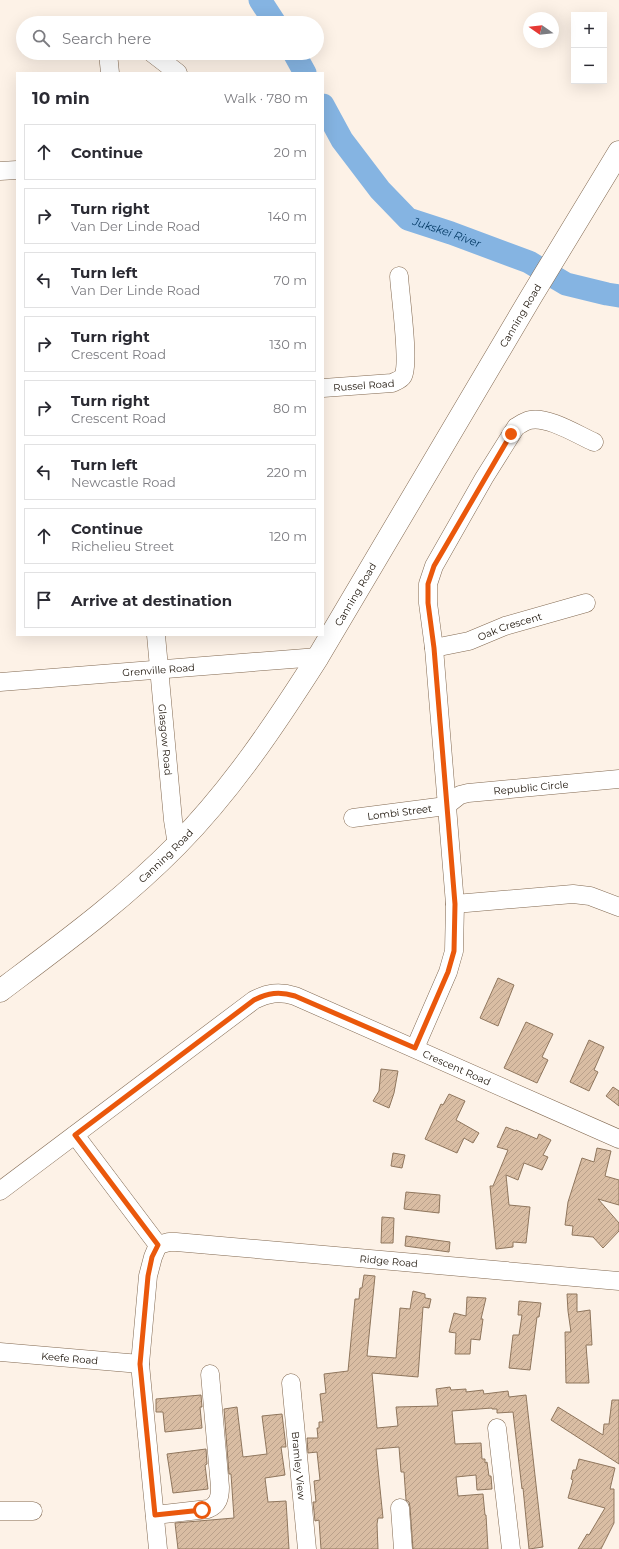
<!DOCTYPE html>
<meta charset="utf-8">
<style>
:root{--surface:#fff;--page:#f2f2f3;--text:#2b2b33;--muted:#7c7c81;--line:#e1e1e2}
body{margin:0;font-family:Montserrat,sans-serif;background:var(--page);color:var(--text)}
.controls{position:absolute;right:12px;top:12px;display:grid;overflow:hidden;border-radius:0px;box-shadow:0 4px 16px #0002}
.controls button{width:36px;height:36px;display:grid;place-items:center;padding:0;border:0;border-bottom:1px solid var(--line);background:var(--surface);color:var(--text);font:20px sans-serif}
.compass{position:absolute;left:523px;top:12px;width:36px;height:36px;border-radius:50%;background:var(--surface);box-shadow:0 4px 16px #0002;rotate:284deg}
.stop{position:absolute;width:12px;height:12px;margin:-9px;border:3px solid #ea580c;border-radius:50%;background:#fff}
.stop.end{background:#ea580c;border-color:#fff;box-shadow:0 1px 4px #0008}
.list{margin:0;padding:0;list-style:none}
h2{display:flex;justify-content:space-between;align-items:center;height:52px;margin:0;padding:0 16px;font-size:17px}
h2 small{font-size:13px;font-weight:400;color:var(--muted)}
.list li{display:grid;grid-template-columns:26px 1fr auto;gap:12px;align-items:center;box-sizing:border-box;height:56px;margin:0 8px 8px;padding:0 8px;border:1px solid var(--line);border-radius:0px}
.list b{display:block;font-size:15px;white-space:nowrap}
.list p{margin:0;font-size:13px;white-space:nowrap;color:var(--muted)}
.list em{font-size:13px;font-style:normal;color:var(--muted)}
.icon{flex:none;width:22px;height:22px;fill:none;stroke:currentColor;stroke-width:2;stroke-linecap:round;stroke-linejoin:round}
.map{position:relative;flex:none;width:619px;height:1549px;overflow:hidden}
.search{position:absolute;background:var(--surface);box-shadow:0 4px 16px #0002;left:16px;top:16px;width:308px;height:44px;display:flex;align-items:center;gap:10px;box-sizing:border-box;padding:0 14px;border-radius:22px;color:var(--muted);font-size:15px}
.panel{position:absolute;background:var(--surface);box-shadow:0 4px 16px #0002;left:16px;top:72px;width:308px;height:564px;border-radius:0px}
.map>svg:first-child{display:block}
</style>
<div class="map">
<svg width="619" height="1549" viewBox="0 0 619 1549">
<defs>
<pattern id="building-hatch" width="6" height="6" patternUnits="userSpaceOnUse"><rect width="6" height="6" fill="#d9bda3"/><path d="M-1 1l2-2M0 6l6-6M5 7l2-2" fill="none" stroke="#baa18b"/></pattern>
</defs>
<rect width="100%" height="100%" fill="#fdf2e7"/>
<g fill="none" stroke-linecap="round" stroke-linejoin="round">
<g stroke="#85b4e2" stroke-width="23">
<polyline points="260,0 275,23"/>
<polyline points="294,53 305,73"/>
<path id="s1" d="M323,105L342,140L380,190L408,219L451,233L529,262L566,284L607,294L619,296"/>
</g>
</g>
<g fill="url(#building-hatch)" stroke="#8f765d">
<polygon points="498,978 514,985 498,1026 480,1018"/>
<polygon points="526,1022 553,1034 542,1057 548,1060 537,1083 504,1068"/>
<polygon points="589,1040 604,1047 594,1070 598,1072 589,1091 570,1082"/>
<polygon points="381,1069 398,1071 394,1093 389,1108 373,1101 379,1091"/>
<polygon points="613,1087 619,1091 619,1106 606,1096"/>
<polygon points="449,1094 465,1101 456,1120 479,1133 473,1143 464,1138 457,1153 425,1139 441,1104 443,1105"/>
<polygon points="506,1127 516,1131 516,1130 537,1139 539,1134 551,1140 543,1155 548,1157 542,1170 524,1163 518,1180 506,1175 509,1205 530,1207 526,1243 513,1242 513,1247 496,1249 490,1186 493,1186 508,1150 497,1147"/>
<polygon points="597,1148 611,1151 605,1176 619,1180 619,1205 598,1199 619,1223 619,1231 603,1248 593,1237 572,1235 573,1226 565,1225 568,1202 582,1158 594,1162"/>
<polygon points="393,1153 405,1155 402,1168 391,1166"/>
<polygon points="406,1192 440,1195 439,1213 404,1209"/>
<polygon points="382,1217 394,1218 393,1243 381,1243"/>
<polygon points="406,1236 450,1242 449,1252 405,1246"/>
<polygon points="364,1275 375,1276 367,1356 396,1358 400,1308 410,1309 413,1291 425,1294 425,1298 431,1299 429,1308 423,1307 418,1377 372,1373 377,1428 398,1426 396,1407 438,1406 436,1389 450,1387 451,1390 466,1389 466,1392 483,1390 484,1394 508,1391 509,1397 526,1395 543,1547 529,1549 523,1488 522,1489 513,1412 497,1413 497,1409 492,1409 492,1408 452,1411 455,1444 481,1443 482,1459 485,1459 485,1463 487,1462 489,1476 491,1476 492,1489 477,1490 476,1475 456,1477 458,1496 483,1494 485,1515 486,1515 488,1549 413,1549 410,1507 409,1502 406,1500 404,1472 401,1472 399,1447 376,1449 383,1518 378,1518 377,1524 378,1549 321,1549 319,1520 315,1521 313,1502 316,1502 314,1481 320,1480 317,1452 308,1453 307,1438 318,1438 317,1428 319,1428 319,1422 323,1422 320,1394 326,1393 324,1374 348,1371 355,1299 359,1299 360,1288 362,1288"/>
<polygon points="567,1294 577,1294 577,1312 590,1310 592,1345 586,1345 589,1383 566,1383 565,1332 571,1332 568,1311"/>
<polygon points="467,1297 486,1298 481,1319 483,1319 480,1340 471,1339 470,1354 455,1354 456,1333 449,1332 454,1313 466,1316"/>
<polygon points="519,1301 541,1303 539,1317 537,1317 530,1370 509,1368 513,1335 519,1335 522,1315 518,1315"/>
<polygon points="201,1395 202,1407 200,1407 202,1428 165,1432 163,1412 156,1412 156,1399"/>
<polygon points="612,1400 619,1400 619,1464 551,1420 558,1407 603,1435 604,1424 609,1424"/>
<polygon points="237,1407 243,1457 267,1454 262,1416 282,1414 286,1447 281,1447 285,1475 265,1478 268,1502 286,1501 289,1549 178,1549 175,1523 234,1518 231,1474 229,1474 224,1409"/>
<polygon points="206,1449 207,1464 205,1465 208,1489 173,1493 167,1454"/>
<polygon points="579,1459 615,1468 610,1489 614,1489 614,1523 601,1549 578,1549 587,1534 589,1535 605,1508 568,1498 573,1480 571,1479 573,1470 576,1470"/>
</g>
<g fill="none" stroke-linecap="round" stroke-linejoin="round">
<g stroke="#826951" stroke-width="19">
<g id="minor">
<polyline points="108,53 110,73"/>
<polyline points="152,53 178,73"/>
<polyline points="0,171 17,170"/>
<path id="s2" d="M323,388L392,383C396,381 401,380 403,376C410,364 400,294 399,276"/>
<path id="s3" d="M156,635L173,820L177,845"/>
<path id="s4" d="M434,648L469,641L505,626L586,603"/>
<path id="s5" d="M0,682L318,657"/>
<path id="s6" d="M353,818L446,806L460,795L468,793L619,779"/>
<polyline points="455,904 573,894 590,896 619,907"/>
<path d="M415,1048L448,972L454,951L455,904L434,648L428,603V584L434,566L484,478L516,427C521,424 525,421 530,420C548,416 578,435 594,442"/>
<polyline points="75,1135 158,1245 153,1257 148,1276 140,1364 158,1549"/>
<path id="s7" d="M0,1191L254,1000C268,993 279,991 295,996L619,1139"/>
<path id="s8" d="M158,1245L169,1242H176L619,1281"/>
<path id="s9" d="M0,1352L140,1364"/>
<path id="s10" d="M291,1383L307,1549"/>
<polyline points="497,1428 511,1549"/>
<polyline points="400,1508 403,1549"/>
<polyline points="0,1511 33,1511"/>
<path d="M155,1515L208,1509C218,1505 220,1498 220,1487L210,1374"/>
</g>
</g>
<g stroke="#826951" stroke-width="23">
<g id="major">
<path id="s11" d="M0,991C61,945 123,900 177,845C232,789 276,723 318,657L531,297L619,152"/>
</g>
</g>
<use href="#minor" stroke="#fff" stroke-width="18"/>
<use href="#major" stroke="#fff" stroke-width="22"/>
</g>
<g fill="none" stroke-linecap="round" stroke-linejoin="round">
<path stroke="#ea580c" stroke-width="5" d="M202,1510L155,1515L140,1364L148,1276L152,1257L158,1245L75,1135L254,1000C268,993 279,991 295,996L415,1048L448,972L454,951L455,904L434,648L428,603V584L434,566L511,434"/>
</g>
<g text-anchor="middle" stroke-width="3.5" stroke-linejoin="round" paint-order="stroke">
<g font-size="10" fill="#1b1208" stroke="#fdf2e7">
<text dy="4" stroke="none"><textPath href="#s11" startOffset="862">Canning Road</textPath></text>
<text dy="4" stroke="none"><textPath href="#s2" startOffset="41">Russel Road</textPath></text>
<text dy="4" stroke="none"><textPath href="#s11" startOffset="538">Canning Road</textPath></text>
<text dy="4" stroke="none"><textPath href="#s4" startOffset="79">Oak Crescent</textPath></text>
<text dy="4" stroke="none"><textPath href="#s5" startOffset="159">Grenville Road</textPath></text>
<text dy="4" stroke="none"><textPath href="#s3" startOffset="105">Glasgow Road</textPath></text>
<text dy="4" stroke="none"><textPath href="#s6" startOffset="183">Republic Circle</textPath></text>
<text dy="4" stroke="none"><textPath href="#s6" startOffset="47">Lombi Street</textPath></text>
<text dy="4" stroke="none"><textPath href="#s11" startOffset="214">Canning Road</textPath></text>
<text dy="4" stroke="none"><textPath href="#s7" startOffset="537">Crescent Road</textPath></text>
<text dy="4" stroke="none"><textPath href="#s8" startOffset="232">Ridge Road</textPath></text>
<text dy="4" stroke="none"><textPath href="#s9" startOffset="70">Keefe Road</textPath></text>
<text dy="4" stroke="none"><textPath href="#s10" startOffset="83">Bramley View</textPath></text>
</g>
<g font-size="11" font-style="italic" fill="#053b66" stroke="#fdf2e7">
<text dy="4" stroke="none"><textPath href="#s1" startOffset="184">Jukskei River</textPath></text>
</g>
</g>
</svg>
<div class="controls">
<button>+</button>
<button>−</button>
</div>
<svg class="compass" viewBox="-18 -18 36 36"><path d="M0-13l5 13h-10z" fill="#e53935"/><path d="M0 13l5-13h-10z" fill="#7c7c81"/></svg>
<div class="stop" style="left:202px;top:1510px"></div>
<div class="stop end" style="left:511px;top:434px"></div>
<div class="search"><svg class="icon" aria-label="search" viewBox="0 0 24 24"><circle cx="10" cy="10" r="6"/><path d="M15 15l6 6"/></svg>Search here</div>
<section class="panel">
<h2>10 min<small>Walk · 780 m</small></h2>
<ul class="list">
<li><svg class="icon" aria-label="ahead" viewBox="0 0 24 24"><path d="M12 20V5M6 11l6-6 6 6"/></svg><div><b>Continue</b></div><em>20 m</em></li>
<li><svg class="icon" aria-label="right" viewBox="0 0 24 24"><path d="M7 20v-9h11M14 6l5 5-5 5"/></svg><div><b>Turn right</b><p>Van Der Linde Road</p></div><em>140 m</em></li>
<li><svg class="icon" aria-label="left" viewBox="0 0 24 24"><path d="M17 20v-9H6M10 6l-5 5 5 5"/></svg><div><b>Turn left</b><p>Van Der Linde Road</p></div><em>70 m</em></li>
<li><svg class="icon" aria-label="right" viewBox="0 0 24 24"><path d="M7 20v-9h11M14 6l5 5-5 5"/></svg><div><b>Turn right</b><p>Crescent Road</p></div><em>130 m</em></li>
<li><svg class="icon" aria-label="right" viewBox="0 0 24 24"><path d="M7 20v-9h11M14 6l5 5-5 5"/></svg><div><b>Turn right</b><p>Crescent Road</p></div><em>80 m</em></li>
<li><svg class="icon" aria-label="left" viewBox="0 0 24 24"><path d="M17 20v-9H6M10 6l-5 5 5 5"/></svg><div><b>Turn left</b><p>Newcastle Road</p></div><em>220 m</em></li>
<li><svg class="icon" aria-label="ahead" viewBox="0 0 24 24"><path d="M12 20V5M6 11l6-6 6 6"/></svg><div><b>Continue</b><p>Richelieu Street</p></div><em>120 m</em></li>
<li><svg class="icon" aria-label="arrive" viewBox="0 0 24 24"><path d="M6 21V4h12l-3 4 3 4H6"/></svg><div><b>Arrive at destination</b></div></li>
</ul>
</section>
</div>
